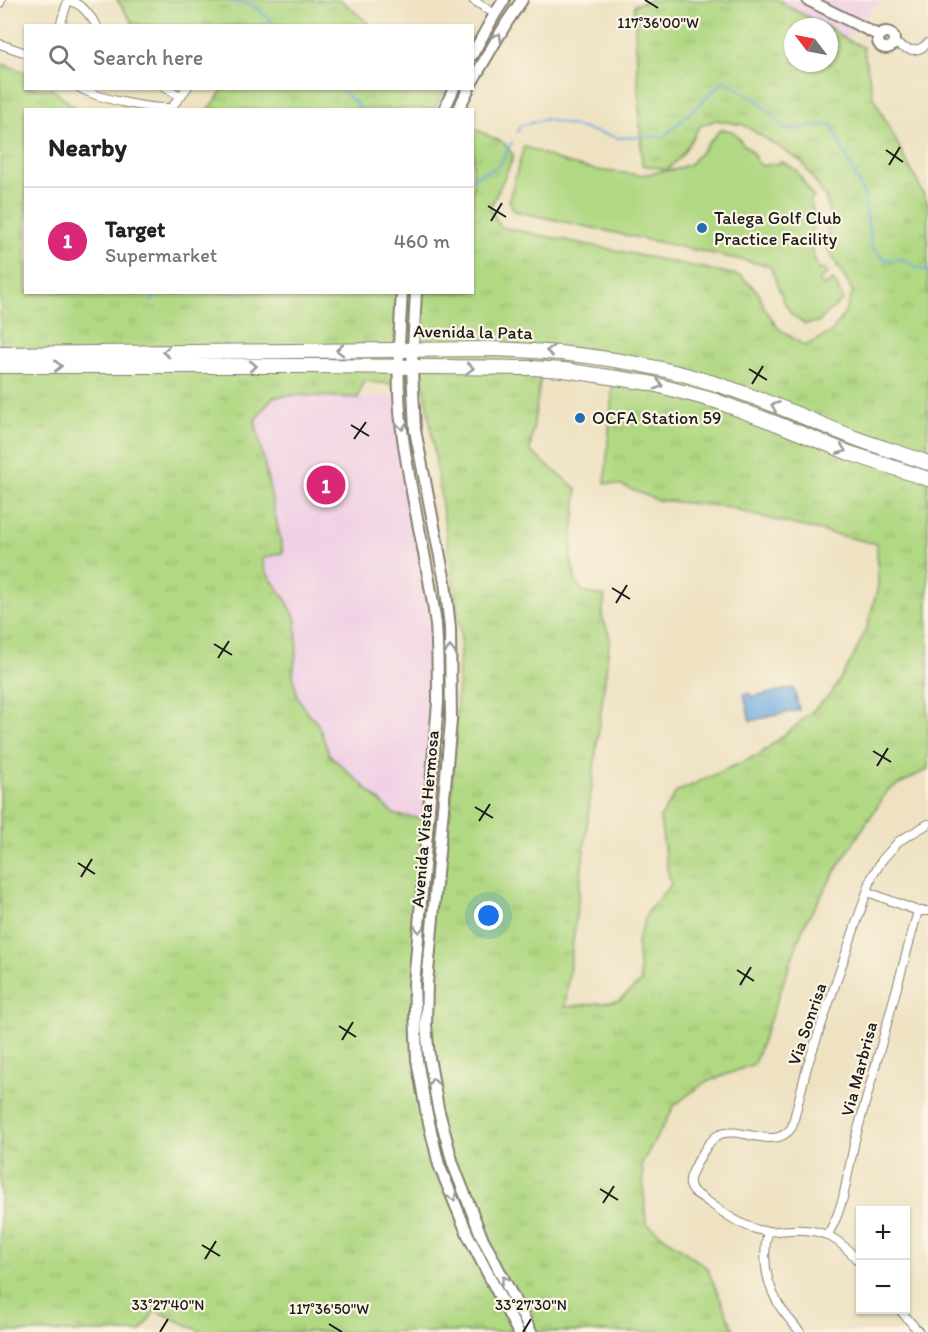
<!DOCTYPE html>
<meta charset="utf-8">
<style>
:root{--surface:#fff;--page:#f2f2f2;--text:#222;--muted:#767676;--line:#e0e0e0;--accent:#db2777}
body{margin:0;font-family:Itim,sans-serif;background:var(--page);color:var(--text)}
.controls{position:absolute;right:18px;bottom:18px;display:grid;overflow:hidden;border-radius:0px;box-shadow:0 2px 4px #0004}
.controls button{width:54px;height:54px;display:grid;place-items:center;padding:0;border:0;border-bottom:2px solid var(--line);background:var(--surface);color:var(--text);font:30px sans-serif}
.compass{position:absolute;left:784px;top:18px;width:54px;height:54px;border-radius:50%;background:var(--surface);box-shadow:0 2px 4px #0004;rotate:302deg}
.you{position:absolute;left:489px;top:916px;width:21px;height:21px;margin:-15px;border:4px solid #fff;border-radius:50%;background:#1a73e8;box-shadow:0 0 0 9px #1a73e833}
.badge{display:grid;place-items:center;width:39px;height:39px;border-radius:50%;background:var(--accent);color:#fff;font-size:20px;font-weight:700}
.pin{position:absolute;translate:-50% -50%;border:3px solid #fff;box-shadow:0 2px 6px #0006}
.list{margin:0;padding:0;list-style:none}
h2{display:flex;justify-content:space-between;align-items:center;height:78px;margin:0;padding:0 24px;font-size:26px}
h2 small{font-size:20px;font-weight:400;color:var(--muted)}
.list li{display:grid;grid-template-columns:39px 1fr auto;gap:18px;align-items:center;box-sizing:border-box;height:108px;padding:0 24px;border-top:2px solid var(--line)}
.list b{display:block;font-size:22px;white-space:nowrap}
.list p{margin:0;font-size:20px;white-space:nowrap;color:var(--muted)}
.list em{font-size:20px;font-style:normal;color:var(--muted)}
.icon{flex:none;width:33px;height:33px;fill:none;stroke:currentColor;stroke-width:2;stroke-linecap:round;stroke-linejoin:round}
.map{position:relative;flex:none;width:928px;height:1332px;overflow:hidden}
.search{position:absolute;background:var(--surface);box-shadow:0 2px 4px #0004;left:24px;top:24px;width:450px;height:66px;display:flex;align-items:center;gap:15px;box-sizing:border-box;padding:0 21px;border-radius:0px;color:var(--muted);font-size:22px}
.panel{position:absolute;background:var(--surface);box-shadow:0 2px 4px #0004;left:24px;top:108px;width:450px;height:186px;border-radius:0px}
.map>svg:first-child{display:block}
</style>
<div class="map">
<svg width="928" height="1332" viewBox="0 0 928 1332">
<defs>
<pattern id="grass-tufts" width="24" height="20" patternUnits="userSpaceOnUse" patternTransform="scale(1.5)"><rect width="24" height="20" fill="#b1d883"/><path d="M3 7l-1-3M5 7V3M7 7l1-3M15 17l-1-3M17 17v-4M19 17l1-3" fill="none" stroke="#98b971"/></pattern>
</defs>
<rect width="100%" height="100%" fill="#fcf5e5"/>
<filter id="ink" filterUnits="userSpaceOnUse"><feTurbulence type="fractalNoise" baseFrequency=".0167" numOctaves="2"/><feDisplacementMap in="SourceGraphic" scale="12" xChannelSelector="R" yChannelSelector="G"/><feConvolveMatrix kernelMatrix="1 2 1 2 8 2 1 2 1" color-interpolation-filters="sRGB"/></filter>
<filter id="wash" filterUnits="userSpaceOnUse"><feTurbulence type="fractalNoise" baseFrequency=".008" numOctaves="4" result="noise"/><feDisplacementMap in="SourceGraphic" scale="24" xChannelSelector="R" yChannelSelector="G"/><feGaussianBlur stdDeviation="1.35" result="paint"/><feColorMatrix in="noise" values="0 0 0 0 0 0 0 0 0 0 0 0 0 0 0 0 0 1.4 0 .05"/><feComposite in="paint" operator="in"/></filter>
<g filter="url(#wash)">
<rect width="100%" height="100%" fill="#eee2c2"/>
<g fill="#f0d0e5">
<polygon points="780,0 881,0 846,39 829,27 787,6"/>
<polygon points="295,395 358,398 398,395 426,580 435,701 426,817 395,815 329,754 318,724 305,710 297,695 293,674 297,646 296,619 266,572 262,559 283,552 255,420 274,397"/>
</g>
<g fill="url(#grass-tufts)" stroke="#667a50" stroke-width="1.5" fill-rule="evenodd">
<polygon points="117,0 341,0 370,25 134,25"/>
<path d="M651,0H780L787,6L828,27H793V63H829V27L846,39L863,47L873,96L928,203V769L888,790L839,865L804,925L754,1064L704,1083L675,1105L642,1163L646,1223L707,1268L732,1326L736,1332H202L155,1310L141,1332H0V63L25,72L26,88L52,89L77,109L26,110V292H472L473,128L504,143L514,156L490,209L501,227L741,276L758,292L764,307L778,328L805,346L832,332L845,313L853,292L826,246L830,217L826,198L802,162L744,125L716,120L700,126L682,155L667,170L642,165L634,5ZM545,346L587,349L615,356L605,483L621,485L657,500L730,507L753,515L877,544L878,586L867,628L851,661L831,694L798,724L760,754L676,792L660,818L667,868L671,884L648,911L637,942L641,982L618,1001L565,1007L610,637L602,616L605,596L586,593L576,584L571,558L577,489L530,451ZM363,381L425,388L461,636L450,817L435,820L395,815L329,754L318,724L305,710L297,695L293,674L297,646L296,619L286,600L266,572L262,559L283,552L255,420L273,397L295,395L358,398Z"/>
<polygon points="222,89 222,88 445,89 434,109 208,109 216,100"/>
</g>
<path fill="#b1d883" stroke="#667a50" stroke-width="1.5" d="M720,130C737,129 734,134 744,145C746,147 749,148 751,151C757,157 753,160 762,166L783,162L796,170L814,198L810,200L814,213L811,236L812,251L819,271L825,268L828,273L819,280L823,286L833,280L839,290L843,300L828,312L819,322L805,324L792,315L784,302L770,266L514,211L509,200L524,146L566,163L596,170L641,175L677,169L690,164Z"/>
<polygon fill="#71abe1" stroke="#46647e" stroke-width="1.5" points="794,688 799,710 750,721 744,694 750,693 751,697"/>
<g fill="none" stroke-linecap="round" stroke-linejoin="round">
<g stroke="#71abe1" stroke-width="2">
<polyline points="221,0 254,6 277,26"/>
<polyline points="339,88 357,104 358,110"/>
<polyline points="517,132 520,126 546,119 619,138 665,136 725,80 759,102 787,130 831,124 864,195 872,249 886,260 902,259 919,269 928,271"/>
<polyline points="472,178 499,166 512,142"/>
<polyline points="151,302 158,292"/>
</g>
</g>
</g>
<g filter="url(#ink)">
<g fill="none" stroke-linecap="round" stroke-linejoin="round">
<g stroke="#857f6f" stroke-width="10">
<g id="street">
<path d="M68,0C82,4 89,14 97,26"/>
<polyline points="473,0 495,14"/>
<polyline points="0,3 1,0"/>
<polyline points="60,26 68,0"/>
<path d="M893,43C907,49 915,55 928,43"/>
<polyline points="0,44 26,53"/>
<path d="M80,88C99,99 149,109 171,108L187,88"/>
<polyline points="165,88 181,96"/>
<polyline points="868,892 918,911 928,911"/>
<path d="M768,1231C762,1257 766,1283 779,1305C785,1315 793,1323 800,1332"/>
<polyline points="828,1235 837,1216 843,1198 855,1140 918,911"/>
<path d="M860,1263C841,1240 824,1228 792,1230C781,1230 770,1233 759,1230C735,1224 714,1205 694,1192C688,1185 689,1179 693,1171C697,1162 708,1141 717,1136C738,1123 775,1153 792,1127L807,1067L872,877L882,860L899,841L928,824"/>
<polyline points="900,1310 919,1332"/>
</g>
</g>
<g stroke="#857f6f" stroke-width="14">
<g id="secondary">
<polyline points="808,0 880,36"/>
<circle cx="886" cy="40" r="8"/>
<polyline points="472,55 495,14 504,0"/>
<polyline points="472,82 507,22 522,0"/>
<polyline points="444,110 454,88"/>
<polyline points="458,110 469,88"/>
<path d="M402,292C399,339 396,384 402,430C410,496 428,560 436,625C438,651 438,677 438,703L414,984L417,1060L426,1110L439,1165L468,1235L518,1332"/>
<polyline points="416,292 412,368 415,430 445,582 450,628 451,721 427,983 426,1025 429,1057 438,1108 453,1164 481,1235 531,1332"/>
</g>
</g>
<g stroke="#857f6f" stroke-width="16">
<g id="highway">
<path d="M0,354L490,349C565,351 639,360 710,382C760,397 807,419 855,438C879,447 904,454 928,463"/>
<polyline points="0,366 310,366 532,368 564,370 649,383 716,401 775,423 849,453 928,479"/>
</g>
</g>
<use href="#street" stroke="#fff" stroke-width="8"/>
<use href="#secondary" stroke="#fff" stroke-width="10"/>
<use href="#highway" stroke="#fff" stroke-width="14"/>
</g>
<defs><path id="oneway-chevron" d="M-2-3.5L2.5 0L-2 3.5" fill="none" stroke-width="1.6" stroke-linecap="round" stroke-linejoin="round" transform="scale(1.5)"/></defs>
<g stroke="#999">
<use href="#oneway-chevron" transform="translate(498 37) rotate(-60)"/>
<use href="#oneway-chevron" transform="translate(340 350) rotate(179)"/>
<use href="#oneway-chevron" transform="translate(550 351) rotate(-176)"/>
<use href="#oneway-chevron" transform="translate(166 352) rotate(179)"/>
<use href="#oneway-chevron" transform="translate(58 366)"/>
<use href="#oneway-chevron" transform="translate(253 366)"/>
<use href="#oneway-chevron" transform="translate(470 368) rotate(1)"/>
<use href="#oneway-chevron" transform="translate(659 385) rotate(15)"/>
<use href="#oneway-chevron" transform="translate(775 406) rotate(-158)"/>
<use href="#oneway-chevron" transform="translate(402 426) rotate(84)"/>
<use href="#oneway-chevron" transform="translate(842 450) rotate(22)"/>
<use href="#oneway-chevron" transform="translate(450 650) rotate(-91)"/>
<use href="#oneway-chevron" transform="translate(419 929) rotate(95)"/>
<use href="#oneway-chevron" transform="translate(433 1082) rotate(-100)"/>
<use href="#oneway-chevron" transform="translate(453 1197) rotate(68)"/>
<use href="#oneway-chevron" transform="translate(505 1280) rotate(-117)"/>
</g>
</g>
<path fill="none" stroke="#1c1c1c" stroke-width="2" d="M645,0L658,8M886,150L903,162M889,165L900,147M488,206L506,217M491,221L502,203M749,369L767,380M752,384L763,366M351,425L369,436M354,439L366,422M612,588L630,599M616,603L627,585M214,644L232,655M218,658L229,641M873,751L891,762M877,766L888,748M475,807L493,818M479,821L490,804M78,863L95,874M81,877L92,859M737,970L754,981M740,985L751,967M339,1026L356,1037M342,1040L353,1022M600,1189L618,1200M603,1203L614,1186M202,1245L220,1256M205,1259L216,1241M329,1324L342,1332M160,1332L168,1319M523,1332L531,1319"/>
<g fill="#1f6fb2" stroke="#fcf5e5" stroke-width="2">
<circle cx="702" cy="228" r="6"/>
<circle cx="580" cy="418" r="6"/>
</g>
<g text-anchor="middle" stroke-width="4.5" stroke-linejoin="round" paint-order="stroke">
<g font-size="18" fill="#1c1c1c" stroke="#fcf5e5" text-anchor="start">
<text x="714" y="224">Talega Golf Club<tspan x="714" dy="21">Practice Facility</tspan></text>
<text x="592" y="424">OCFA Station 59</text>
</g>
<g font-size="18" fill="#1c1c1c" stroke="#fcf5e5">
<text transform="translate(473 332) rotate(1)" y="6">Avenida la Pata</text>
<text transform="translate(425 819) rotate(-85)" y="6">Avenida Vista Hermosa</text>
<text transform="translate(807 1024) rotate(-71)" y="6">Via Sonrisa</text>
<text transform="translate(859 1069) rotate(-75)" y="6">Via Marbrisa</text>
</g>
</g>
<g font-size="15" text-anchor="middle" fill="#1c1c1c" stroke="#fcf5e5" stroke-width="4.5" stroke-linejoin="round" paint-order="stroke">
<text x="658" y="28">117°36'00"W</text>
<text x="168" y="1310">33°27'40"N</text>
<text x="531" y="1310">33°27'30"N</text>
<text x="329" y="1314">117°36'50"W</text>
</g>
</svg>
<div class="controls">
<button>+</button>
<button>−</button>
</div>
<svg class="compass" viewBox="-18 -18 36 36"><path d="M0-13l5 13h-10z" fill="#e53935"/><path d="M0 13l5-13h-10z" fill="#767676"/></svg>
<div class="you"></div>
<div class="pin badge" style="left:326px;top:485px">1</div>
<div class="search"><svg class="icon" aria-label="search" viewBox="0 0 24 24"><circle cx="10" cy="10" r="6"/><path d="M15 15l6 6"/></svg>Search here</div>
<section class="panel">
<h2>Nearby<small></small></h2>
<ul class="list">
<li><span class="badge">1</span><div><b>Target</b><p>Supermarket</p></div><em>460 m</em></li>
</ul>
</section>
</div>
